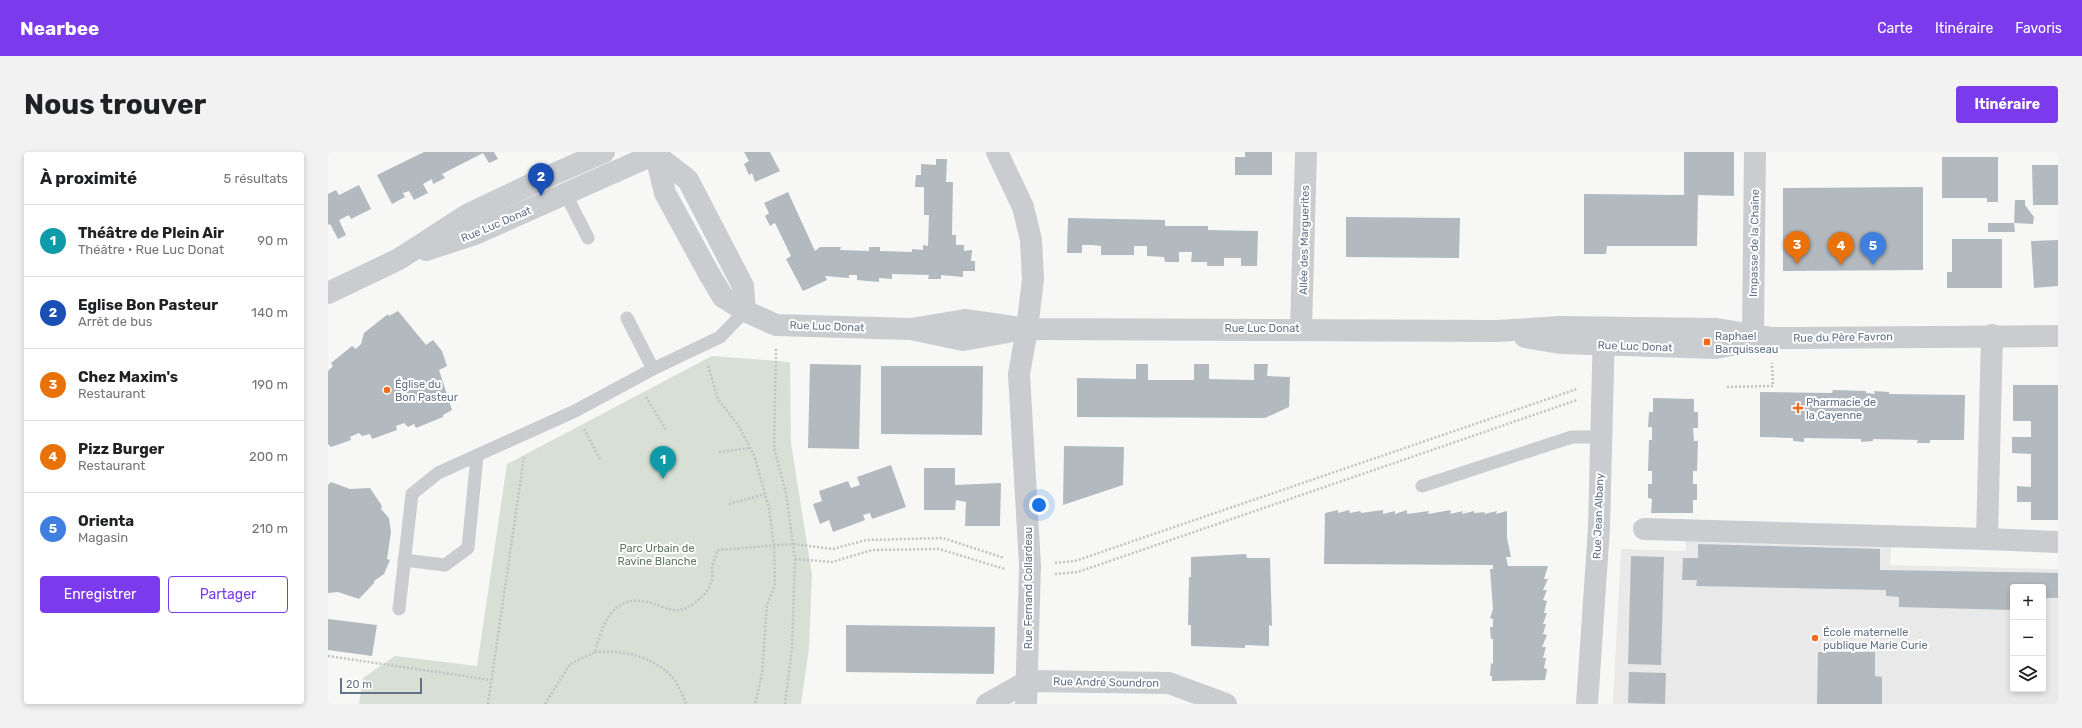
<!DOCTYPE html>
<html lang="fr">
<meta charset="utf-8">
<style>
:root{--surface:#fff;--page:#f2f2f2;--text:#202124;--muted:#757577;--line:#e0e0e0;--accent:#7c3aed}
body{margin:0;font-family:Rubik,sans-serif;background:var(--page);color:var(--text)}
.controls{position:absolute;right:12px;bottom:12px;display:grid;overflow:hidden;border-radius:4px;box-shadow:0 2px 6px #0003}
.controls button{width:36px;height:36px;display:grid;place-items:center;padding:0;border:0;border-bottom:1px solid var(--line);background:var(--surface);color:var(--text);font:20px sans-serif}
.scale{position:absolute;left:12px;bottom:10px;width:82px;box-sizing:border-box;padding-left:4px;border:2px solid #647388;border-top:0;font-size:11px;line-height:14px;white-space:nowrap;color:#647388;-webkit-text-stroke:3px #fff;paint-order:stroke}
.you{position:absolute;left:711px;top:353px;width:14px;height:14px;margin:-10px;border:3px solid #fff;border-radius:50%;background:#1a73e8;box-shadow:0 0 0 6px #1a73e833}
.badge{display:grid;place-items:center;width:26px;height:26px;border-radius:50%;background:var(--accent);color:#fff;font-size:13px;font-weight:700}
.pin{position:absolute;translate:-50% -33px;filter:drop-shadow(0 1px 2px #0008)}
.pin::after{content:'';position:absolute;top:21px;width:14px;height:12px;background:inherit;clip-path:polygon(0 0,100% 0,50% 100%)}
.list{margin:0;padding:0;list-style:none}
h2{display:flex;justify-content:space-between;align-items:center;height:52px;margin:0;padding:0 16px;font-size:17px}
h2 small{font-size:13px;font-weight:400;color:var(--muted)}
.list li{display:grid;grid-template-columns:26px 1fr auto;gap:12px;align-items:center;box-sizing:border-box;height:72px;padding:0 16px;border-top:1px solid var(--line)}
.list b{display:block;font-size:15px;white-space:nowrap}
.list p{margin:0;font-size:13px;white-space:nowrap;color:var(--muted)}
.list em{font-size:13px;font-style:normal;color:var(--muted)}
.actions{display:flex;gap:8px;padding:12px 16px}
.actions a{flex:1;padding:9px 0;border:1px solid var(--accent);border-radius:4px;text-align:center;font-size:14px;color:var(--accent)}
.actions .main{background:var(--accent);color:#fff}
.icon{flex:none;width:22px;height:22px;fill:none;stroke:currentColor;stroke-width:2;stroke-linecap:round;stroke-linejoin:round}
.map{position:relative;flex:none;width:1730px;height:552px;overflow:hidden;border-radius:4px}
header{display:flex;align-items:center;gap:24px;box-sizing:border-box;height:56px;padding:0 20px;background:var(--accent);color:#fff}
header strong{font-size:19px}
nav{display:flex;gap:22px;margin-inline-start:auto;font-size:14px}
.intro{display:flex;align-items:center;justify-content:space-between;box-sizing:border-box;height:96px;padding:0 24px}
h1{margin:0;font-size:28px}
.button{padding:10px 18px;border-radius:4px;background:var(--accent);color:#fff;font-size:14px;font-weight:700}
main{display:flex;gap:24px;padding:0 24px}
aside{flex:1;background:var(--surface);border-radius:4px;box-shadow:0 2px 6px #0003}
.map>svg:first-child{display:block}
</style>
<header>
<strong>Nearbee</strong>
<nav><a>Carte</a><a>Itinéraire</a><a>Favoris</a></nav>
</header>
<div class="intro"><h1>Nous trouver</h1><a class="button">Itinéraire</a></div>
<main>
<aside>
<h2>À proximité<small>5 résultats</small></h2>
<ul class="list">
<li><span class="badge" style="background:#0f9aa8">1</span><div><b>Théâtre de Plein Air</b><p>Théâtre · Rue Luc Donat</p></div><em>90 m</em></li>
<li><span class="badge" style="background:#1a4fb4">2</span><div><b>Eglise Bon Pasteur</b><p>Arrêt de bus</p></div><em>140 m</em></li>
<li><span class="badge" style="background:#e8710a">3</span><div><b>Chez Maxim's</b><p>Restaurant</p></div><em>190 m</em></li>
<li><span class="badge" style="background:#e8710a">4</span><div><b>Pizz Burger</b><p>Restaurant</p></div><em>200 m</em></li>
<li><span class="badge" style="background:#3f7fe0">5</span><div><b>Orienta</b><p>Magasin</p></div><em>210 m</em></li>
</ul>
<div class="actions"><a class="main">Enregistrer</a><a>Partager</a></div>
</aside>
<div class="map">
<svg width="1730" height="552" viewBox="0 0 1730 552">
<rect width="100%" height="100%" fill="#f7f8f5"/>
<path fill="#e8e9e8" fill-rule="evenodd" d="M1358,387L1563,392L1562,413L1730,417V552H1285L1293,397L1358,399ZM1685,435H1715V537H1685Z"/>
<polygon fill="#d8e0d5" points="384,204 462,210 463,291 484,423 481,496 473,552 31,552 35,526 67,504 149,514 179,312"/>
<g fill="#b2b9bf">
<polygon points="96,0 166,0 170,7 161,11 155,1 114,22 117,26 105,32 104,27 95,32 100,41 86,48 81,39 75,41 77,45 64,52 49,23"/>
<polygon points="416,0 442,0 452,19 427,30 424,21 421,23 416,12 421,9"/>
<polygon points="917,0 944,0 944,23 907,23 907,5 917,5"/>
<polygon points="1356,0 1406,0 1406,44 1370,43 1369,94 1279,94 1278,102 1256,102 1256,42 1356,43"/>
<polygon points="1614,5 1670,5 1670,50 1659,50 1659,46 1614,46"/>
<polygon points="608,7 619,7 618,30 625,30 624,83 628,83 628,93 636,93 636,99 644,98 643,109 647,109 647,119 635,119 635,125 613,123 613,127 600,127 601,123 564,122 564,127 551,126 551,130 529,128 529,123 521,123 521,126 497,124 499,128 475,139 458,107 463,104 447,71 442,74 437,64 441,61 436,51 460,40 487,99 492,95 513,95 512,98 541,99 541,95 552,95 552,99 584,100 584,97 595,98 595,93 600,94 601,63 596,63 596,35 587,35 588,23 593,23 593,12 608,13"/>
<polygon points="1704,13 1730,13 1730,53 1705,53"/>
<polygon points="31,33 43,57 23,67 21,63 11,68 18,83 10,87 2,72 0,73 0,42 8,38 11,43"/>
<polygon points="1595,35 1595,118 1455,119 1455,36"/>
<polygon points="1687,48 1697,48 1697,53 1706,65 1705,72 1686,71"/>
<polygon points="1018,65 1132,66 1131,106 1018,105"/>
<polygon points="740,66 837,68 837,74 880,74 880,78 930,79 929,114 913,114 913,106 896,106 896,114 879,114 879,110 863,110 864,100 851,100 851,110 837,110 836,105 819,104 819,94 806,94 806,103 773,103 773,94 765,93 754,93 754,101 739,101"/>
<polygon points="1660,71 1686,71 1687,80 1660,80"/>
<polygon points="1624,87 1674,87 1674,136 1619,136 1619,120 1624,120"/>
<polygon points="1730,88 1730,134 1706,136 1703,89"/>
<polygon points="70,159 98,193 105,188 114,199 119,214 111,218 124,258 115,263 115,265 88,276 86,272 80,275 76,271 68,274 69,278 44,287 42,282 34,284 31,281 22,285 23,288 3,295 0,292 0,219 5,214 3,211 24,194 28,197 33,192 36,181 60,162 61,164"/>
<polygon points="482,212 533,213 531,297 480,296"/>
<polygon points="808,212 820,212 820,228 866,228 866,212 881,212 881,227 926,228 926,212 940,212 939,224 962,225 961,255 937,266 749,265 749,226 808,227"/>
<polygon points="553,214 655,214 654,283 553,282"/>
<polygon points="1685,233 1730,233 1730,368 1703,368 1703,350 1689,350 1689,334 1703,335 1703,302 1684,301 1684,285 1703,285 1703,269 1685,269"/>
<polygon points="1505,238 1538,239 1538,241 1547,242 1546,239 1561,240 1561,242 1637,243 1636,288 1602,288 1602,291 1589,291 1590,288 1545,287 1545,289 1533,290 1533,287 1476,286 1476,290 1465,289 1465,286 1432,285 1432,240 1504,241"/>
<polygon points="1325,246 1366,247 1366,260 1370,260 1370,276 1365,276 1366,289 1370,289 1369,319 1365,319 1365,332 1369,332 1369,348 1365,348 1365,361 1323,361 1324,347 1320,346 1320,332 1324,332 1324,319 1320,319 1321,288 1324,288 1324,275 1320,275 1321,260 1325,260"/>
<polygon points="736,294 796,295 795,333 735,353"/>
<polygon points="563,313 578,355 544,367 542,361 535,363 537,368 505,380 501,368 492,372 485,352 494,349 491,339 520,329 523,336 532,333 529,325"/>
<polygon points="596,316 627,316 627,333 673,331 672,374 637,374 638,350 628,348 627,358 596,358"/>
<polygon points="3,330 22,337 42,336 54,354 53,357 61,366 63,380 59,407 62,408 56,422 46,429 46,431 31,447 10,440 0,441 0,333"/>
<polygon points="1010,358 1010,361 1021,358 1022,361 1032,359 1033,361 1055,358 1055,362 1067,359 1067,362 1079,358 1079,362 1101,359 1100,362 1123,358 1122,362 1135,359 1134,362 1146,359 1146,361 1157,360 1156,362 1169,359 1168,362 1179,359 1179,386 1183,405 1178,405 1180,414 1220,414 1216,427 1220,427 1215,438 1219,438 1215,448 1219,449 1216,461 1219,461 1215,472 1218,472 1215,482 1219,483 1214,495 1218,495 1215,506 1218,506 1216,516 1219,517 1217,528 1164,529 1164,524 1162,524 1163,511 1165,512 1165,487 1163,487 1162,475 1165,475 1165,467 1162,466 1165,457 1162,417 1165,417 1165,413 996,412 997,361"/>
<polygon points="1370,392 1552,397 1552,418 1730,421 1730,446 1715,446 1715,435 1685,435 1685,458 1571,455 1571,445 1558,444 1558,438 1368,434 1369,428 1354,428 1355,406 1370,406"/>
<polygon points="918,402 919,406 942,406 944,474 941,473 941,494 917,493 917,496 863,494 863,473 860,473 861,425 863,425 863,405"/>
<polygon points="1303,404 1336,405 1333,513 1300,512"/>
<polygon points="0,467 49,473 44,504 0,498"/>
<polygon points="518,473 667,475 666,522 518,520"/>
<polygon points="1490,500 1547,500 1547,524 1554,525 1554,552 1489,552"/>
<polygon points="1301,520 1338,521 1337,552 1300,551"/>
</g>
<g fill="none" stroke-linecap="round" stroke-linejoin="round">
<g stroke="#c0c2c5" stroke-width="2.5" stroke-dasharray="2 2" stroke-linecap="butt">
<polyline points="448,197 446,296 458,341 467,407 464,496 457,552"/>
<polyline points="380,214 390,247 410,273 426,303 441,356 446,394 447,433 439,453 434,522 427,552"/>
<polyline points="1399,235 1445,234 1444,211"/>
<polyline points="318,245 338,278"/>
<polyline points="256,277 273,309"/>
<polyline points="391,300 422,296"/>
<polyline points="401,352 437,342"/>
<polyline points="467,407 504,410 544,398 611,397 677,417"/>
<polyline points="727,411 747,409 1249,237"/>
<polyline points="727,422 750,420 1249,248"/>
<path d="M267,500C295,498 326,504 346,527C351,534 355,544 358,552"/>
<polyline points="0,504 163,528"/>
<polyline points="160,552 196,305"/>
<path d="M217,552L242,512L267,500C274,474 284,442 319,450C341,455 346,466 368,450C373,446 381,438 383,431C385,427 384,421 384,416C385,410 388,404 389,398L465,392L505,397L538,388L615,386L676,406"/>
</g>
<g stroke="#caccd0" stroke-width="13">
<polyline points="237,41 260,86"/>
<polyline points="299,166 325,217"/>
<polyline points="1094,334 1244,285 1273,285"/>
<polyline points="76,408 117,413 140,396 149,304"/>
<polyline points="71,457 84,342 110,321 247,259 325,217 392,185 417,159"/>
</g>
<g stroke="#caccd0" stroke-width="22">
<polyline points="669,0 695,55 703,88 705,127 699,177 691,222 702,414 698,552"/>
<polyline points="973,177 978,0"/>
<polyline points="1425,182 1427,0"/>
<polyline points="1664,183 1659,387 1730,390"/>
<polyline points="1316,377 1659,387"/>
<polyline points="659,552 700,529 841,531 898,552"/>
<polyline points="1259,552 1271,376 1276,176"/>
</g>
<g stroke="#caccd0" stroke-width="22">
<polyline points="323,0 327,2 360,28 415,134 417,159"/>
<polyline points="327,0 337,41 380,120 395,145 417,159 448,173 583,177 635,188 680,180"/>
<polyline points="98,98 147,82 327,2"/>
<polyline points="0,141 71,107 139,63 212,28 276,0"/>
<polyline points="583,177 637,168 699,177 1169,179 1232,175 1388,177 1444,186 1466,186 1730,184"/>
<polyline points="1197,185 1232,191 1388,196 1429,188"/>
</g>
</g>
<g fill="#f26b1a" stroke="#fff" stroke-width="1.5">
<rect x="1375" y="186" width="8" height="8" rx="2"/>
<circle cx="59" cy="238" r="4"/>
<path d="M1468 250h4v4h4v4h-4v4h-4v-4h-4v-4h4z"/>
<circle cx="1487" cy="486" r="4"/>
</g>
<g text-anchor="middle" stroke-width="4" stroke-linejoin="round" paint-order="stroke">
<g font-size="11" fill="#647388" stroke="#fff">
<text transform="translate(168 72) rotate(-23)" y="4">Rue Luc Donat</text>
<text transform="translate(976 88) rotate(-89)" y="4">Allée des Marguerites</text>
<text transform="translate(1426 91) rotate(-89)" y="4">Impasse de la Chaîne</text>
<text transform="translate(499 174) rotate(2)" y="4">Rue Luc Donat</text>
<text x="934" y="180">Rue Luc Donat</text>
<text transform="translate(1515 185) rotate(-1)" y="4">Rue du Père Favron</text>
<text transform="translate(1307 194) rotate(2)" y="4">Rue Luc Donat</text>
<text transform="translate(1270 364) rotate(-88)" y="4">Rue Jean Albany</text>
<text transform="translate(700 436) rotate(-90)" y="4">Rue Fernand Collardeau</text>
<text transform="translate(778 530) rotate(1)" y="4">Rue André Soundron</text>
</g>
<g font-size="11" fill="#647388" stroke="#fff" text-anchor="start">
<text x="1387" y="188">Raphael<tspan x="1387" dy="13">Barquisseau</tspan></text>
<text x="67" y="236">Église du<tspan x="67" dy="13">Bon Pasteur</tspan></text>
<text x="1478" y="254">Pharmacie de<tspan x="1478" dy="13">la Cayenne</tspan></text>
<text x="1495" y="484">École maternelle<tspan x="1495" dy="13">publique Marie Curie</tspan></text>
</g>
<g font-size="11" fill="#617a60" stroke="#fff">
<text x="329" y="400">Parc Urbain de<tspan x="329" dy="13">Ravine Blanche</tspan></text>
</g>
</g>
</svg>
<div class="controls">
<button>+</button>
<button>−</button>
<button><svg class="icon" aria-label="layers" viewBox="0 0 24 24"><path d="M12 4l9 5-9 5-9-5zM3 14l9 5 9-5"/></svg></button>
</div>
<div class="scale">20 m</div>
<div class="you"></div>
<div class="pin badge" style="left:335px;top:327px;background:#0f9aa8">1</div>
<div class="pin badge" style="left:213px;top:44px;background:#1a4fb4">2</div>
<div class="pin badge" style="left:1469px;top:112px;background:#e8710a">3</div>
<div class="pin badge" style="left:1513px;top:113px;background:#e8710a">4</div>
<div class="pin badge" style="left:1545px;top:113px;background:#3f7fe0">5</div>
</div>
</main>
